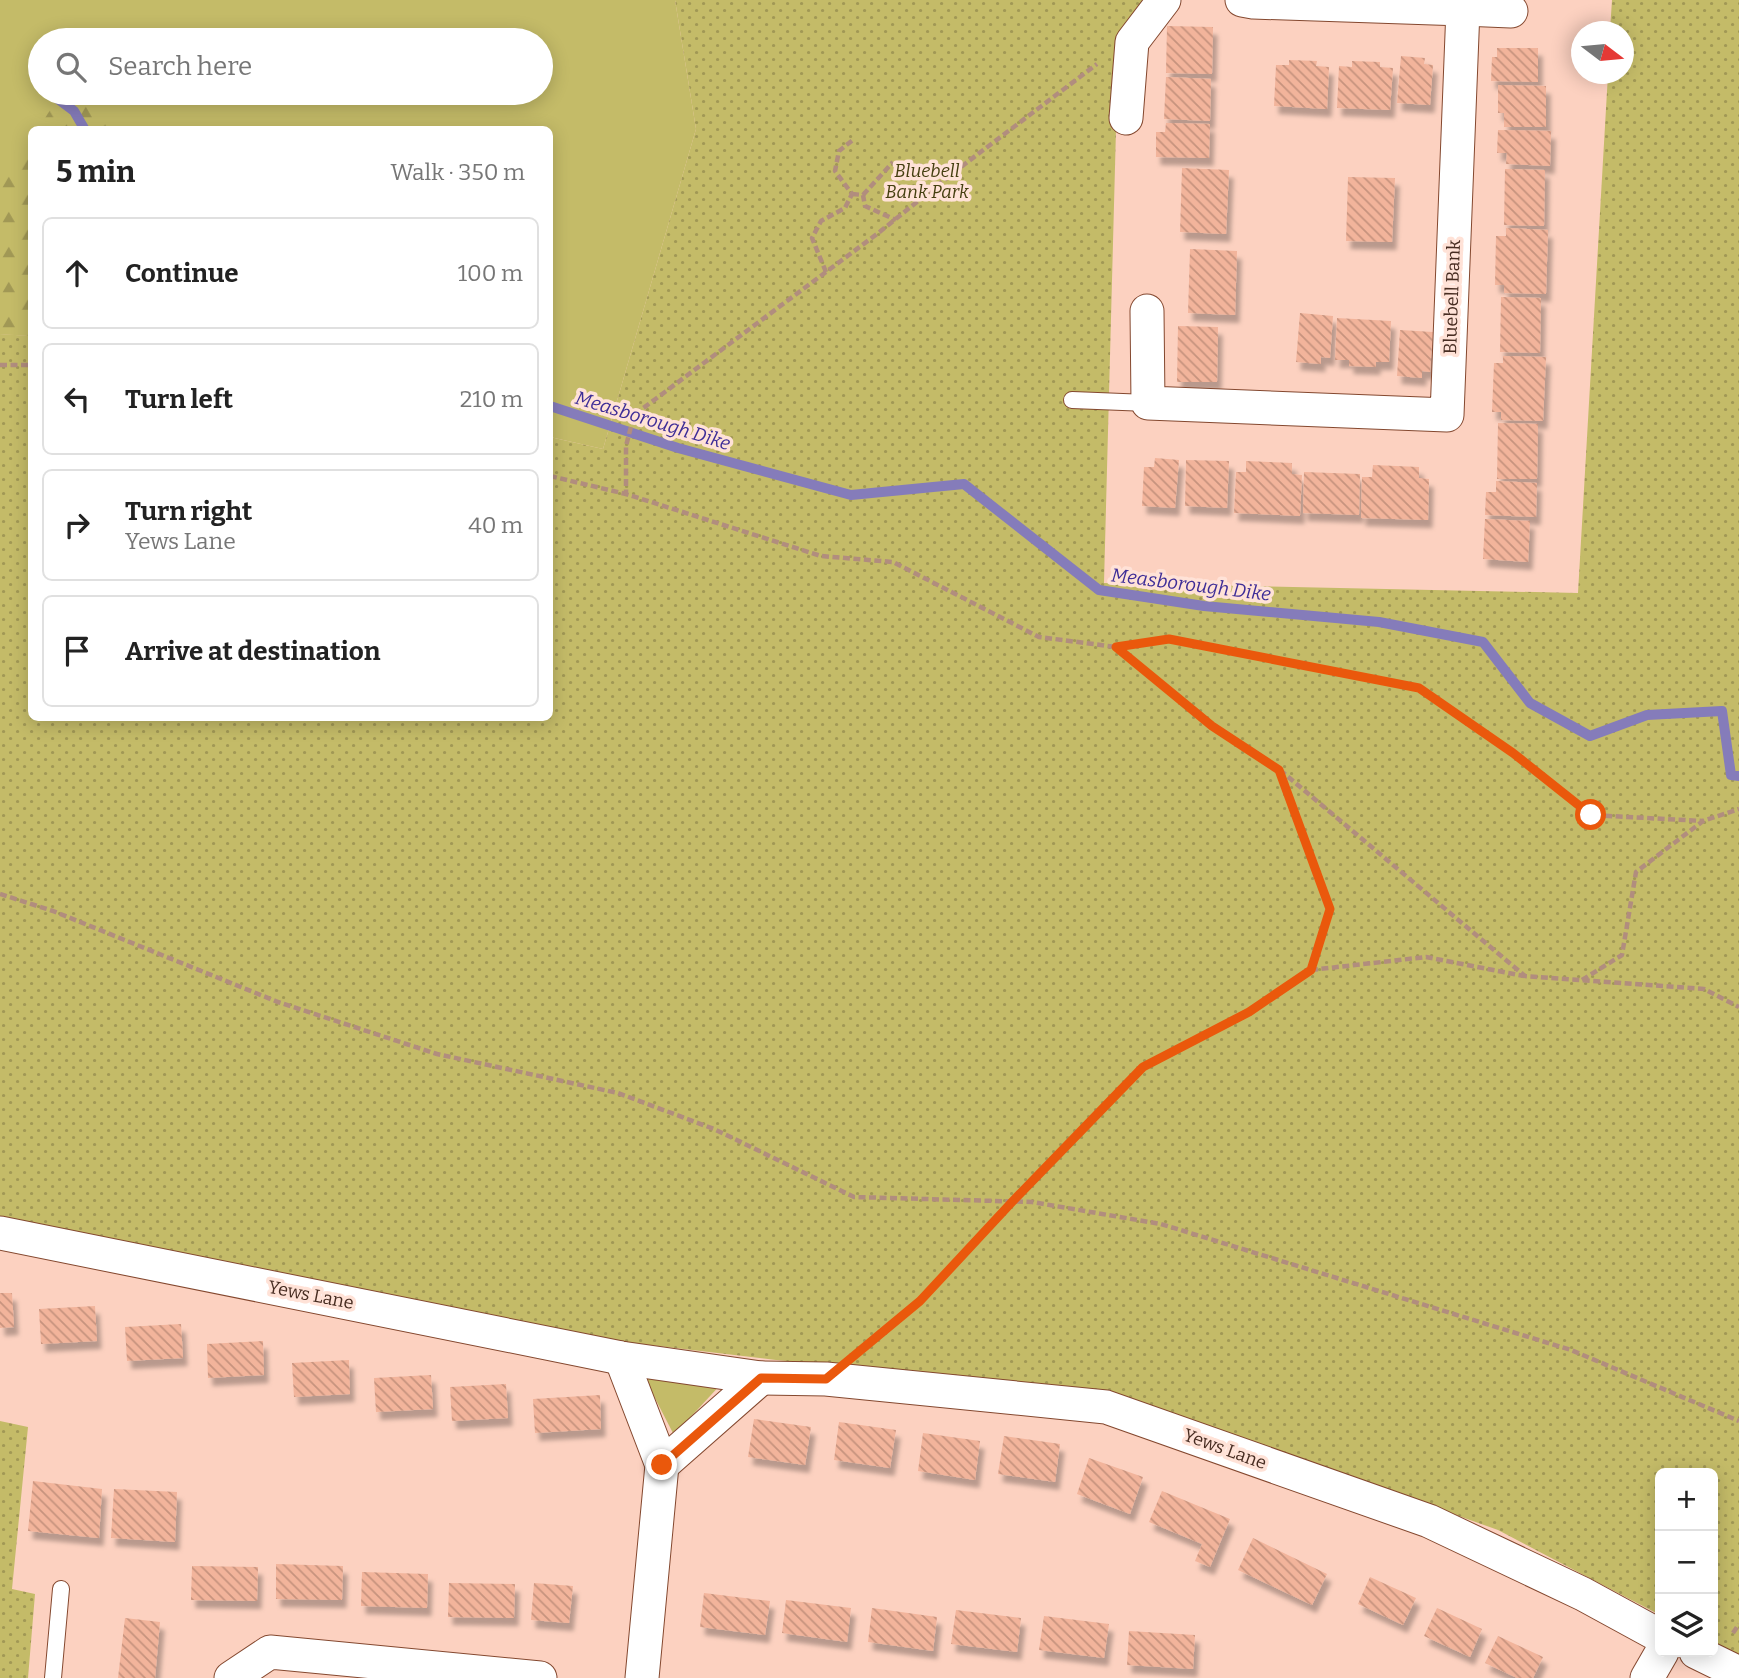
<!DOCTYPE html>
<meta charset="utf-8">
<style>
:root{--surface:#fff;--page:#f2f2f2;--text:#222;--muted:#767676;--line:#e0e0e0}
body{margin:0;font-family:Bitter,serif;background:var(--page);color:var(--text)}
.controls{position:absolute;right:21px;bottom:21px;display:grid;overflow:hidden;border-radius:10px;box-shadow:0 4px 18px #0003}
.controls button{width:63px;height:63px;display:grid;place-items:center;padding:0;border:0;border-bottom:2px solid var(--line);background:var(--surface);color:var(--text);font:35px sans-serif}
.compass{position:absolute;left:1571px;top:21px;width:63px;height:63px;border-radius:50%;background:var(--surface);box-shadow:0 4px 18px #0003;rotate:106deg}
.stop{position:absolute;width:21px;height:21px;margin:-16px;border:5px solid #ea580c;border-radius:50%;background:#fff}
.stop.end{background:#ea580c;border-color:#fff;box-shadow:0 2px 7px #0008}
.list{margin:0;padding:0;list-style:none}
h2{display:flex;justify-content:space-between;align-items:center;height:91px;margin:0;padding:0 28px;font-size:30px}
h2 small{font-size:23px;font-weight:400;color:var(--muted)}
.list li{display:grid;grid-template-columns:46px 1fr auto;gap:21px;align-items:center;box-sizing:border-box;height:112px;margin:0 14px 14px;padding:0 14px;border:2px solid var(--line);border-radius:10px}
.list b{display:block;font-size:26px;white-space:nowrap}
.list p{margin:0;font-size:23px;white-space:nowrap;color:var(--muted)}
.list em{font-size:23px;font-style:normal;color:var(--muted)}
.icon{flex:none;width:38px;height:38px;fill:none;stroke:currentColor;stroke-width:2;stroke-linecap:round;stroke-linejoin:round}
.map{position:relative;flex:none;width:1739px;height:1678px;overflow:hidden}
.search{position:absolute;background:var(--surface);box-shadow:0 4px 18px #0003;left:28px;top:28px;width:525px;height:77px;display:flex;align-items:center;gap:18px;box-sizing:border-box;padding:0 24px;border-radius:38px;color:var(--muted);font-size:26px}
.panel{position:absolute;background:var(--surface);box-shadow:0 4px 18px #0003;left:28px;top:126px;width:525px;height:595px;border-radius:10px}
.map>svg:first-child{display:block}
</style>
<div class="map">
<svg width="1739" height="1678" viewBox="0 0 1739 1678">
<defs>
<pattern id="forest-firs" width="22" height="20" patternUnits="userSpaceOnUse" patternTransform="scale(1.75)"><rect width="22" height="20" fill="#c4bb68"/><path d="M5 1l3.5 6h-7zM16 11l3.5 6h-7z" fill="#a19855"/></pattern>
<pattern id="park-dots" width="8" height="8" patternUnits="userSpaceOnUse" patternTransform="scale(1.75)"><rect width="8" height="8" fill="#c4bb68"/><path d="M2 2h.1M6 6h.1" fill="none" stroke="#a19855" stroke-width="1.8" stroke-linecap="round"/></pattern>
<pattern id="building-back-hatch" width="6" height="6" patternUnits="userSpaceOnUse" patternTransform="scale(1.75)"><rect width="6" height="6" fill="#f2b49b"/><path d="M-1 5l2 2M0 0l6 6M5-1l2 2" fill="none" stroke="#c6937e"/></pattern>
<filter id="shadow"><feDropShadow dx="4.5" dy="8" stdDeviation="2" flood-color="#0004"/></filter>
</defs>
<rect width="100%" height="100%" fill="#fcd1c0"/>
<g fill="#c4bb68" fill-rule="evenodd">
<path d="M0,0H675L696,129L603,449L550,437V130H32L31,336L0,334ZM40,40H541V93H40Z"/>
<polygon points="644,1377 723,1382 674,1435"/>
</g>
<g fill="url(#forest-firs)">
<polygon points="61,93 80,93 110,129 38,129"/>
<polygon points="31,139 31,336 0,334 0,161 27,146"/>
</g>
<g fill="url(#park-dots)">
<polygon points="675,0 1146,0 1137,8 1118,54 1104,583 1578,593 1608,74 1624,74 1624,32 1610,31 1612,0 1739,0 1739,1656 1713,1642 1713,1473 1660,1473 1660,1615 1498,1530 1108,1391 776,1360 599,1339 0,1220 0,334 31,336 32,718 550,718 550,437 603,449 696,129"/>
<polygon points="0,1421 28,1427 12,1589 35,1594 28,1678 0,1678"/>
</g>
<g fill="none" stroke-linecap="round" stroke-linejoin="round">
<g stroke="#857cba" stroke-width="10">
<polyline points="50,93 74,111 85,130"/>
<polyline points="550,406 678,448 851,495 964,484 1099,590 1204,606 1379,622 1483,642 1530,703 1590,736 1647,715 1722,711 1731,775 1739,776"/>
</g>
</g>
<g fill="url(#building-back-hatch)" filter="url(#shadow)">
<polygon points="1167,26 1213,27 1212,74 1166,73"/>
<polygon points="1497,48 1538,48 1538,82 1491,81 1492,57 1497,57"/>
<polygon points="1401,56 1425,58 1424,64 1433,65 1430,105 1397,103"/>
<polygon points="1289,60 1317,61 1316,66 1329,67 1327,109 1274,106 1276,65 1289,65"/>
<polygon points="1352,61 1380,62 1380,67 1393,68 1390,110 1337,108 1339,66 1352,67"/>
<polygon points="1166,77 1211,79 1210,121 1164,119"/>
<polygon points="1498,85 1546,86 1546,127 1504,127 1504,113 1498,113"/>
<polygon points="1166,123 1210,124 1209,158 1156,157 1156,132 1165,132"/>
<polygon points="1498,130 1551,131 1550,166 1506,164 1507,153 1497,153"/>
<polygon points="1182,168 1229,170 1226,234 1180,232"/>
<polygon points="1505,169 1545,170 1544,226 1504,225"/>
<polygon points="1348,177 1395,178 1392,242 1346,241"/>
<polygon points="1506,228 1548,230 1546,294 1504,293 1504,285 1495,285 1496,236 1506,236"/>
<polygon points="1190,249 1237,251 1235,315 1188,313"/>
<polygon points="1501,297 1541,298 1540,353 1500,352"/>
<polygon points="1300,313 1333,316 1330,358 1321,357 1321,364 1296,362"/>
<polygon points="1337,318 1391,321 1389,362 1376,362 1376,367 1349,366 1349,360 1335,360"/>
<polygon points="1178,326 1218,327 1217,382 1177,382"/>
<polygon points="1400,330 1433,332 1430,372 1422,371 1422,378 1397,376"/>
<polygon points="1503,356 1546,357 1543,421 1501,420 1501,412 1492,412 1494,363 1503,363"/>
<polygon points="1498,423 1538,424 1537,479 1497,479"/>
<polygon points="1155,458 1179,460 1175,508 1142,506 1144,467 1154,467"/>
<polygon points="1186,460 1229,461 1227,508 1185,506"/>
<polygon points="1246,461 1292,463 1292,474 1302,475 1300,516 1234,513 1236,472 1246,472"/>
<polygon points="1373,465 1419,467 1419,478 1429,479 1428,520 1361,518 1362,477 1372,477"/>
<polygon points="1304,472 1360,474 1359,515 1303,513"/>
<polygon points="1496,481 1537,483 1536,517 1485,515 1486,492 1496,492"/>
<polygon points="1485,519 1530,521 1528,562 1483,559"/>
<polygon points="0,1293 12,1293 14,1327 0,1328"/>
<polygon points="95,1306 97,1341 41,1344 39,1309"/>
<polygon points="181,1324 183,1358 127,1361 125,1327"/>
<polygon points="263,1341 264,1375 208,1378 207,1344"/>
<polygon points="349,1360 350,1394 294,1397 292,1363"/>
<polygon points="431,1375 433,1409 376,1412 374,1378"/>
<polygon points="506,1384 508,1418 452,1421 450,1387"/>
<polygon points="600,1395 601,1429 535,1433 533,1399"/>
<polygon points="754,1419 811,1427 805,1465 748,1457"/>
<polygon points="839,1422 896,1430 890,1468 834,1460"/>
<polygon points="923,1433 980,1441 975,1480 918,1471"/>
<polygon points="1004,1436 1060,1444 1055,1482 998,1474"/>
<polygon points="1089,1458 1143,1477 1130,1514 1077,1494"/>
<polygon points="33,1481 102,1489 99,1538 28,1531"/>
<polygon points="114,1489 177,1492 175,1542 111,1538"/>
<polygon points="1162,1491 1230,1519 1210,1567 1195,1561 1202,1544 1149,1522"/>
<polygon points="1253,1538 1327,1574 1312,1605 1238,1570"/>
<polygon points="276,1564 343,1566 342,1600 276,1599"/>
<polygon points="192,1566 258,1567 257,1601 191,1600"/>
<polygon points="362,1572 428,1574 427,1608 361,1606"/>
<polygon points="1370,1577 1416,1598 1403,1625 1358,1604"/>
<polygon points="449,1583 515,1584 514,1618 448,1617"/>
<polygon points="534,1583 573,1586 569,1623 531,1620"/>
<polygon points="704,1593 770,1601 765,1635 700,1627"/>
<polygon points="786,1600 851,1608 847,1642 782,1633"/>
<polygon points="872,1608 937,1617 933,1651 868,1642"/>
<polygon points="1437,1608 1482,1629 1470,1657 1424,1636"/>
<polygon points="956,1610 1021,1618 1017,1652 951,1644"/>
<polygon points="1044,1616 1109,1624 1104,1658 1039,1650"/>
<polygon points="125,1618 160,1622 155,1678 118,1678"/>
<polygon points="1129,1631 1195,1635 1193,1669 1127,1665"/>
<polygon points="1498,1636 1543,1657 1533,1678 1517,1678 1485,1663"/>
</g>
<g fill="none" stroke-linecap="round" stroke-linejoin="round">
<g stroke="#84482f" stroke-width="18">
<g id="lane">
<polyline points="1072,400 1148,403"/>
<polyline points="53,1678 61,1589"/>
</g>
</g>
<g stroke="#84482f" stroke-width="35">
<g id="street">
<polyline points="1463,9 1511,11"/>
<polyline points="1126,118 1132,42 1164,0"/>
<polyline points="1147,311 1148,403 1447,415 1463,9 1253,2 1242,0"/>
<polyline points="0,1233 621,1358 761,1378 826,1379 1106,1407 1429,1521 1583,1594 1660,1636"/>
<polyline points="621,1358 662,1465 642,1678"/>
<polyline points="662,1465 761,1378"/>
<polyline points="1696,1652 1739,1673"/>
<polyline points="231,1678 270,1652 540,1678"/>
<polyline points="1647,1678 1662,1652"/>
</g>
</g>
<g stroke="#b18d7e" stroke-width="4.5" stroke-dasharray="7 3.5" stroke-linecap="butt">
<polyline points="852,194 863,195 865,206 896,220"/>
<polyline points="863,195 893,162"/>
<polyline points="826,272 812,238 821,221 845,208 852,194 835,171 839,151 854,139"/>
<polyline points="0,365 32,365"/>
<polyline points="550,476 626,494"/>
<polyline points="1117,647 1169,639 1419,688 1513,753 1591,815 1703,821"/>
<polyline points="1280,770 1525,976 1704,989 1739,1007"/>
<polyline points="0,894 53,911 278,1002 437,1054 618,1093 714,1129 854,1197 1032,1202 1161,1224 1571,1350 1739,1421"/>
<polyline points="1311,970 1426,957 1524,976"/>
<polyline points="1582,980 1622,955 1636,872 1703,821 1739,809"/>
<polyline points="864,1347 920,1301 1012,1202 1143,1067 1249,1012 1311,970 1330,909 1279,770 1212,726 1116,647 1039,637 893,562 821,556 626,494 626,446 634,415 877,234 953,173 1097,64"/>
<polyline points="1733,1633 1739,1624"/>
</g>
<use href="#lane" stroke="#fff" stroke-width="16"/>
<use href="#street" stroke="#fff" stroke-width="33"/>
</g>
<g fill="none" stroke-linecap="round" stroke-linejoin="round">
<polyline stroke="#ea580c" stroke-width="9" points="662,1465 761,1378 826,1379 920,1301 1012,1202 1143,1067 1249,1012 1311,970 1330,909 1279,770 1212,726 1116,647 1169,639 1419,688 1513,753 1591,815"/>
</g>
<g text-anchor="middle" stroke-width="7" stroke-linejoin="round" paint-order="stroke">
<g font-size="18" font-style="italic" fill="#453f10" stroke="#ffe2d7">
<text x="927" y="177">Bluebell<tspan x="927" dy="21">Bank Park</tspan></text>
</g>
<g font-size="18" fill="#472c21" stroke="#ffe2d7">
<text transform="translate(1452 297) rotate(-88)" y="6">Bluebell Bank</text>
<text transform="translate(311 1295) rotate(11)" y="6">Yews Lane</text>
<text transform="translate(1225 1449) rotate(20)" y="6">Yews Lane</text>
</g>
<g font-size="19" font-style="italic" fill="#3e2d97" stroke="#ffe2d7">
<text transform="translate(653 420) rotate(17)" y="7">Measborough Dike</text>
<text transform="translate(1191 584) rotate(7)" y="7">Measborough Dike</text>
</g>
</g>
</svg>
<div class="controls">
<button>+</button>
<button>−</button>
<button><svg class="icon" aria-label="layers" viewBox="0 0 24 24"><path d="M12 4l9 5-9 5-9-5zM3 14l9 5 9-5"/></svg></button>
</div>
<svg class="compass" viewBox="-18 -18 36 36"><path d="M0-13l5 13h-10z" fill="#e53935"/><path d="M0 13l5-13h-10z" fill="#767676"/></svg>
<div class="stop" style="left:1591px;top:815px"></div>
<div class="stop end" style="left:662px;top:1465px"></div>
<div class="search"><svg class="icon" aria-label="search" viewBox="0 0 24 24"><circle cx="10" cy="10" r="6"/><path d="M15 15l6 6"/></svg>Search here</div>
<section class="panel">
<h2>5 min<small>Walk · 350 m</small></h2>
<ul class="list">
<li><svg class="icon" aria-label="ahead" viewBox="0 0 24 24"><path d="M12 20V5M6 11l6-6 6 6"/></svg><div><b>Continue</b></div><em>100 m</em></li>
<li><svg class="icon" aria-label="left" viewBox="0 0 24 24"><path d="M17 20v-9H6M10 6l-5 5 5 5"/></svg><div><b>Turn left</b></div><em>210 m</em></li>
<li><svg class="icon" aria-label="right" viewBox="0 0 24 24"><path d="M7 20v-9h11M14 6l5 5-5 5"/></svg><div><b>Turn right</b><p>Yews Lane</p></div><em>40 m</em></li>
<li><svg class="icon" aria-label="arrive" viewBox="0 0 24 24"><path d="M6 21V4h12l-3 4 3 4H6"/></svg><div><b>Arrive at destination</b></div></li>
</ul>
</section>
</div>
